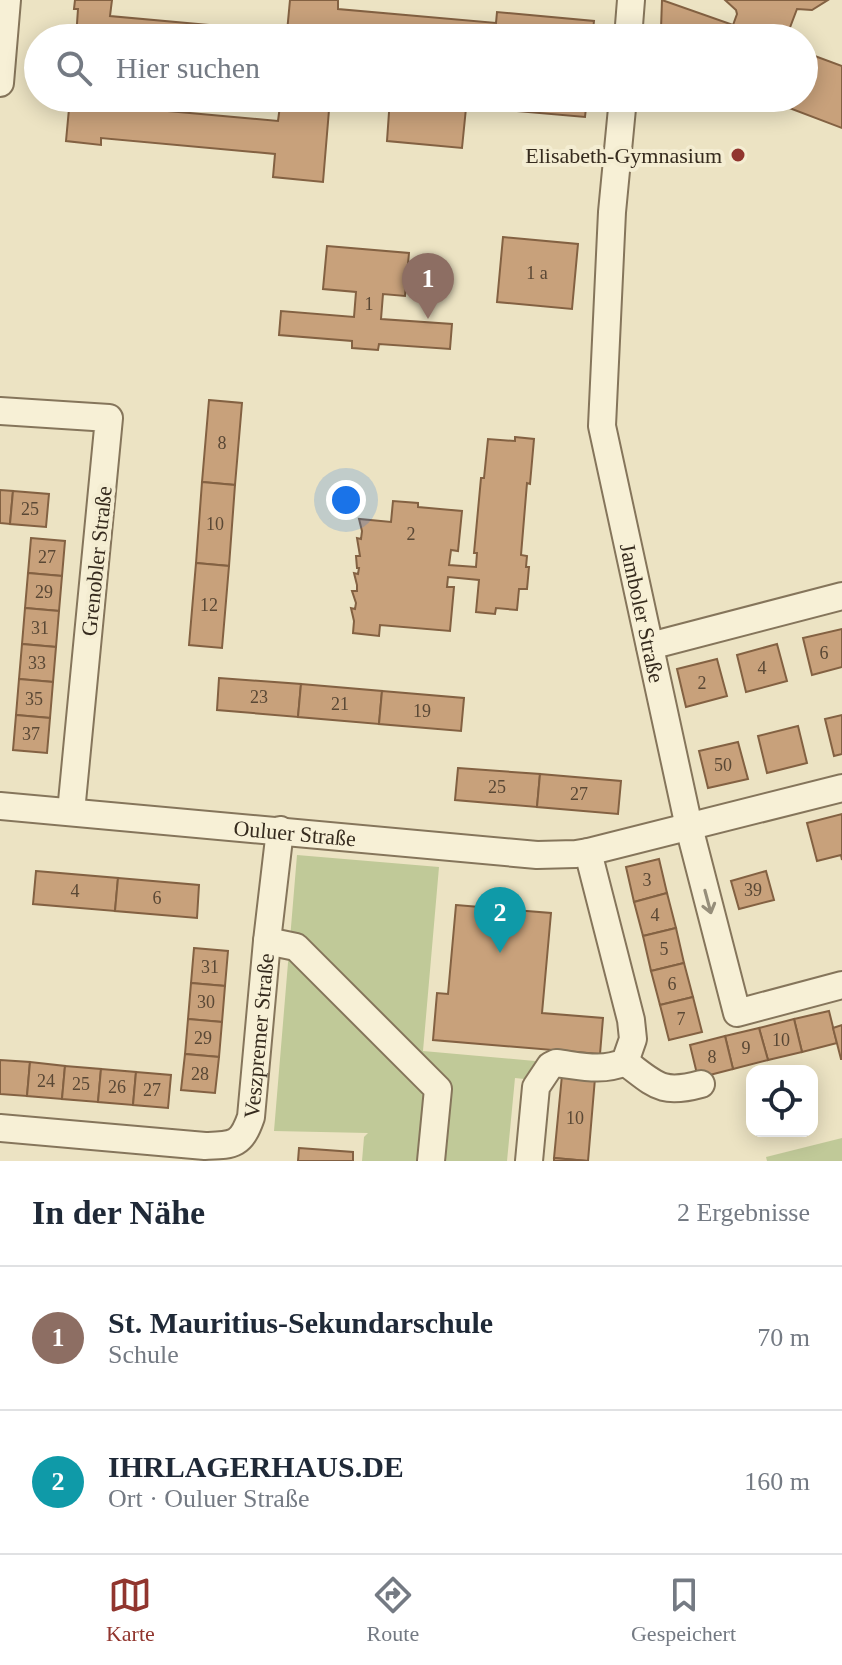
<!DOCTYPE html>
<html lang="de">
<meta charset="utf-8">
<style>
:root{--surface:#fff;--page:#f6f6f7;--text:#1f2937;--muted:#747a83;--line:#e0e1e3;--accent:#91352e}
body{margin:0;font-family:"Times New Roman",serif;background:var(--page);color:var(--text)}
.controls{position:absolute;right:24px;bottom:24px;display:grid;overflow:hidden;border-radius:16px;box-shadow:0 4px 20px #0003}
.controls button{width:72px;height:72px;display:grid;place-items:center;padding:0;border:0;border-bottom:2px solid var(--line);background:var(--surface);color:var(--text);font:40px sans-serif}
.you{position:absolute;left:346px;top:500px;width:28px;height:28px;margin:-20px;border:6px solid #fff;border-radius:50%;background:#1a73e8;box-shadow:0 0 0 12px #1a73e833}
.badge{display:grid;place-items:center;width:52px;height:52px;border-radius:50%;background:var(--accent);color:#fff;font-size:26px;font-weight:700}
.pin{position:absolute;translate:-50% -66px;filter:drop-shadow(0 2px 4px #0008)}
.pin::after{content:'';position:absolute;top:42px;width:28px;height:24px;background:inherit;clip-path:polygon(0 0,100% 0,50% 100%)}
.list{margin:0;padding:0;list-style:none}
h2{display:flex;justify-content:space-between;align-items:center;height:104px;margin:0;padding:0 32px;font-size:34px}
h2 small{font-size:26px;font-weight:400;color:var(--muted)}
.list li{display:grid;grid-template-columns:52px 1fr auto;gap:24px;align-items:center;box-sizing:border-box;height:144px;padding:0 32px;border-top:2px solid var(--line)}
.list b{display:block;font-size:30px;white-space:nowrap}
.list p{margin:0;font-size:26px;white-space:nowrap;color:var(--muted)}
.list em{font-size:26px;font-style:normal;color:var(--muted)}
.icon{flex:none;width:44px;height:44px;fill:none;stroke:currentColor;stroke-width:2;stroke-linecap:round;stroke-linejoin:round}
.map{position:relative;flex:none;width:842px;height:1161px;overflow:hidden}
.search{position:absolute;background:var(--surface);box-shadow:0 4px 20px #0003;left:24px;right:24px;top:24px;height:88px;display:flex;align-items:center;gap:20px;box-sizing:border-box;padding:0 28px;border-radius:44px;color:var(--muted);font-size:30px}
.sheet{height:392px;background:var(--surface)}
nav{display:flex;justify-content:space-around;align-items:center;box-sizing:border-box;height:112px;border-top:2px solid var(--line);background:var(--surface);font-size:22px;color:var(--muted)}
nav a{display:grid;justify-items:center;gap:4px}
nav .on{color:var(--accent)}
.map>svg:first-child{display:block}
</style>
<div class="map">
<svg width="842" height="1161" viewBox="0 0 842 1161">
<rect width="100%" height="100%" fill="#ece3c3"/>
<g fill="#c0c998">
<polygon points="297,855 439,867 423,1051 535,1061 534,1080 515,1078 507,1161 362,1161 364,1137 368,1133 274,1131"/>
<polygon points="842,1138 842,1161 767,1161 766,1157"/>
</g>
<g fill="#c8a17b" stroke="#836142" stroke-width="2">
<polygon points="75,0 112,0 110,16 287,32 290,0 338,0 338,9 496,23 497,12 594,21 592,38 76,38 78,9 74,9"/>
<polygon points="662,0 733,25 737,14 736,10 725,0 828,0 812,10 797,9 786,38 665,38 665,31 661,29"/>
<polygon points="804,52 842,66 842,128 763,98 804,98"/>
<polygon points="70,98 103,98 102,105 278,121 281,98 330,98 323,182 273,177 275,154 101,138 101,145 66,141"/>
<polygon points="390,98 467,98 462,148 387,141"/>
<polygon points="473,98 587,98 585,117 472,107"/>
<polygon points="503,237 578,244 572,309 497,302"/>
<polygon points="327,246 409,253 405,296 383,294 381,319 452,324 450,349 379,344 378,350 352,348 352,341 279,335 281,311 354,317 356,292 323,289"/>
<polygon points="209,400 242,403 235,485 202,482"/>
<polygon points="515,437 534,439 530,484 527,483 521,555 527,556 526,567 529,567 527,589 519,589 517,610 496,608 495,614 476,612 479,580 448,577 447,587 454,587 450,631 380,625 379,636 353,633 354,621 351,608 355,609 356,603 352,591 357,591 357,585 354,573 358,574 359,568 357,568 356,556 360,556 357,538 361,539 362,531 359,519 391,522 393,501 418,503 418,507 462,511 458,551 451,550 449,565 476,567 477,553 474,553 481,478 484,478 488,439 515,441"/>
<polygon points="202,482 235,485 229,566 196,563"/>
<polygon points="0,490 13,491 10,524 0,523"/>
<polygon points="13,491 49,494 46,527 10,524"/>
<polygon points="31,538 65,541 62,576 28,573"/>
<polygon points="196,563 229,566 222,648 189,645"/>
<polygon points="28,573 62,576 59,611 25,608"/>
<polygon points="25,608 59,611 56,647 22,644"/>
<polygon points="842,629 842,667 812,675 803,638"/>
<polygon points="22,644 56,647 53,682 19,679"/>
<polygon points="777,644 787,681 746,692 737,655"/>
<polygon points="717,659 727,696 686,707 677,669"/>
<polygon points="219,678 301,684 298,717 217,710"/>
<polygon points="19,679 53,682 50,718 16,715"/>
<polygon points="301,684 382,691 379,724 298,717"/>
<polygon points="382,691 464,698 461,731 379,724"/>
<polygon points="16,715 50,718 47,753 13,750"/>
<polygon points="842,715 842,754 834,756 825,719"/>
<polygon points="798,726 807,763 767,773 758,736"/>
<polygon points="738,742 748,779 708,788 699,751"/>
<polygon points="458,768 540,774 537,807 455,800"/>
<polygon points="540,774 621,781 618,814 537,807"/>
<polygon points="842,814 842,860 841,855 817,861 807,823"/>
<polygon points="659,859 667,893 634,902 626,867"/>
<polygon points="36,871 118,878 115,911 33,904"/>
<polygon points="766,871 774,900 739,909 731,881"/>
<polygon points="118,878 199,885 197,918 115,911"/>
<polygon points="667,893 676,928 643,936 634,902"/>
<polygon points="456,905 551,913 542,1013 603,1018 600,1054 433,1040 437,993 448,994"/>
<polygon points="676,928 684,963 651,971 643,936"/>
<polygon points="194,948 228,951 225,986 191,983"/>
<polygon points="684,963 693,997 660,1005 651,971"/>
<polygon points="191,983 225,986 222,1022 188,1019"/>
<polygon points="693,997 702,1032 669,1040 660,1005"/>
<polygon points="829,1011 837,1043 802,1052 794,1019"/>
<polygon points="188,1019 222,1022 219,1057 185,1054"/>
<polygon points="794,1019 802,1052 768,1060 759,1028"/>
<polygon points="842,1025 842,1059 841,1059 833,1028"/>
<polygon points="759,1028 768,1060 733,1069 725,1036"/>
<polygon points="725,1036 733,1069 698,1078 690,1045"/>
<polygon points="185,1054 219,1057 215,1093 181,1090"/>
<polygon points="0,1060 30,1062 27,1096 0,1094"/>
<polygon points="30,1062 65,1066 62,1099 27,1096"/>
<polygon points="65,1066 101,1069 98,1102 62,1099"/>
<polygon points="101,1069 136,1072 133,1105 98,1102"/>
<polygon points="136,1072 171,1075 168,1108 133,1105"/>
<polygon points="562,1075 595,1078 588,1161 554,1158"/>
<polygon points="299,1148 353,1152 353,1161 298,1161"/>
<polygon points="554,1158 588,1161 554,1161"/>
</g>
<g fill="none" stroke-linecap="round" stroke-linejoin="round">
<g stroke="#85755b" stroke-width="30">
<g id="minor">
<polyline points="628,38 631,0"/>
<polyline points="0,83 7,0"/>
<path id="s1" d="M623,98L612,212L602,426L689,827L737,1013L842,985"/>
<polyline points="0,411 109,418 71,812"/>
<polyline points="650,646 842,596"/>
<path id="s2" d="M0,806L537,855L576,854L588,852L842,788"/>
<polyline points="267,941 296,947 438,1089 431,1161"/>
<path d="M625,1062C656,1085 661,1095 701,1084"/>
<path id="s3" d="M0,1128L205,1146C233,1145 241,1146 251,1117L267,941L280,830"/>
<path d="M529,1161L536,1087L550,1066L556,1063C581,1066 602,1072 625,1062L633,1039L631,1020L588,852"/>
</g>
</g>
<use href="#minor" stroke="#f7f0d6" stroke-width="26"/>
</g>
<defs><path id="oneway-shaft" d="M-6 0H5M1.5-3L5.5 0L1.5 3" fill="none" stroke-width="1.6" stroke-linecap="round" stroke-linejoin="round" transform="scale(2)"/></defs>
<use stroke="#968e7a" href="#oneway-shaft" transform="translate(708 902) rotate(75)"/>
<circle fill="#91352e" stroke="#f4edd2" stroke-width="3" cx="738" cy="155" r="8"/>
<g text-anchor="middle" stroke-width="8" stroke-linejoin="round" paint-order="stroke">
<g font-size="18" fill="#5a4835">
<text x="537" y="279">1 a</text>
<text x="369" y="310">1</text>
<text x="222" y="449">8</text>
<text x="30" y="515">25</text>
<text x="215" y="530">10</text>
<text x="411" y="540">2</text>
<text x="47" y="563">27</text>
<text x="44" y="598">29</text>
<text x="209" y="611">12</text>
<text x="40" y="634">31</text>
<text x="824" y="659">6</text>
<text x="37" y="669">33</text>
<text x="762" y="674">4</text>
<text x="702" y="689">2</text>
<text x="259" y="703">23</text>
<text x="34" y="705">35</text>
<text x="340" y="710">21</text>
<text x="422" y="717">19</text>
<text x="31" y="740">37</text>
<text x="723" y="771">50</text>
<text x="497" y="793">25</text>
<text x="579" y="800">27</text>
<text x="647" y="886">3</text>
<text x="753" y="896">39</text>
<text x="75" y="897">4</text>
<text x="157" y="904">6</text>
<text x="655" y="921">4</text>
<text x="664" y="955">5</text>
<text x="210" y="973">31</text>
<text x="672" y="990">6</text>
<text x="206" y="1008">30</text>
<text x="681" y="1025">7</text>
<text x="203" y="1044">29</text>
<text x="781" y="1046">10</text>
<text x="746" y="1054">9</text>
<text x="712" y="1063">8</text>
<text x="200" y="1080">28</text>
<text x="46" y="1087">24</text>
<text x="81" y="1090">25</text>
<text x="117" y="1093">26</text>
<text x="152" y="1096">27</text>
<text x="575" y="1124">10</text>
</g>
<g font-size="22" fill="#362b1e" stroke="#f4edd2" text-anchor="end">
<text x="722" y="163">Elisabeth-Gymnasium</text>
</g>
<g font-size="22" fill="#362b1e" stroke="#f4edd2">
<text transform="translate(96 561) rotate(-84)" y="8">Grenobler Straße</text>
<text dy="8" stroke="none"><textPath href="#s1" startOffset="520">Jamboler Straße</textPath></text>
<text dy="8" stroke="none"><textPath href="#s2" startOffset="296">Ouluer Straße</textPath></text>
<text dy="8" stroke="none"><textPath href="#s3" startOffset="348">Veszpremer Straße</textPath></text>
</g>
</g>
</svg>
<div class="controls">
<button><svg class="icon" aria-label="locate" viewBox="0 0 24 24"><circle cx="12" cy="12" r="6"/><path d="M12 2v4M12 18v4M2 12h4M18 12h4"/></svg></button>
</div>
<div class="you"></div>
<div class="pin badge" style="left:428px;top:319px;background:#8d6e63">1</div>
<div class="pin badge" style="left:500px;top:953px;background:#0f9aa8">2</div>
<div class="search"><svg class="icon" aria-label="search" viewBox="0 0 24 24"><circle cx="10" cy="10" r="6"/><path d="M15 15l6 6"/></svg>Hier suchen</div>
</div>
<section class="sheet">
<h2>In der Nähe<small>2 Ergebnisse</small></h2>
<ul class="list">
<li><span class="badge" style="background:#8d6e63">1</span><div><b>St. Mauritius-Sekundarschule</b><p>Schule</p></div><em>70 m</em></li>
<li><span class="badge" style="background:#0f9aa8">2</span><div><b>IHRLAGERHAUS.DE</b><p>Ort · Ouluer Straße</p></div><em>160 m</em></li>
</ul>
</section>
<nav>
<a class="on"><svg class="icon" aria-label="map" viewBox="0 0 24 24"><path d="M3 6l6-2 6 2 6-2v14l-6 2-6-2-6 2zM9 4v14M15 6v14"/></svg>Karte</a>
<a><svg class="icon" aria-label="directions" viewBox="0 0 24 24"><path d="M12 3l9 9-9 9-9-9zM9 14v-3h6M13 9l2 2-2 2"/></svg>Route</a>
<a><svg class="icon" aria-label="saved" viewBox="0 0 24 24"><path d="M7 4h10v16l-5-4-5 4z"/></svg>Gespeichert</a>
</nav>
